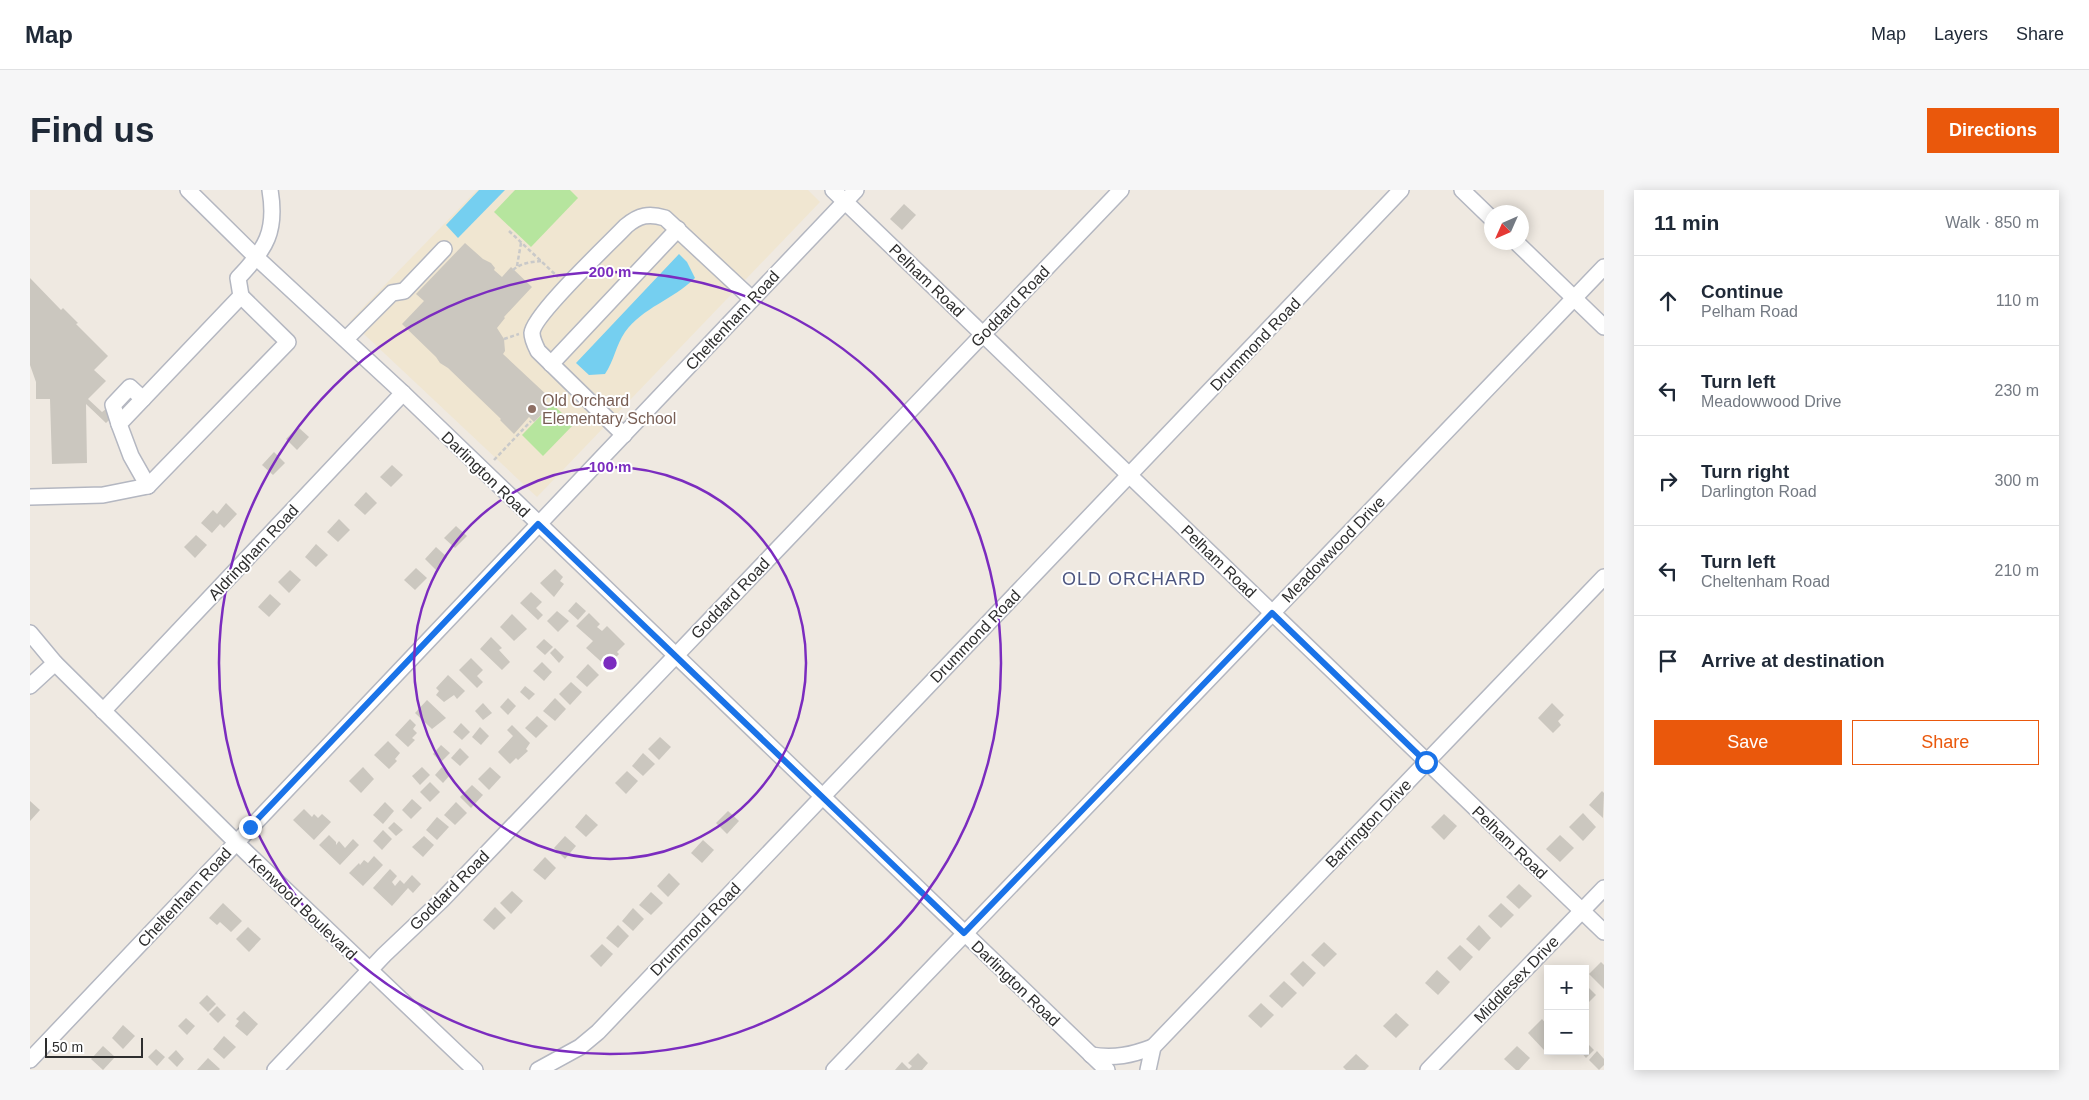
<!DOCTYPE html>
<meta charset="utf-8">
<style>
:root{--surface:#fff;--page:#f6f6f7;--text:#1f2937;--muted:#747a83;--line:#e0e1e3;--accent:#ea580c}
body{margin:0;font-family:Helvetica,sans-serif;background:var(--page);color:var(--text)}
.controls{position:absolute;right:15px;bottom:15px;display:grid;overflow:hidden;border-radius:0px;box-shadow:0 2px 12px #0003}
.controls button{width:45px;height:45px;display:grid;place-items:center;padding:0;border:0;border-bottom:1px solid var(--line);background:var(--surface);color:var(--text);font:25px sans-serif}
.compass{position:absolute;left:1454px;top:15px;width:45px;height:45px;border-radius:50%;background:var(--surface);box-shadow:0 2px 12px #0003;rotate:225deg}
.scale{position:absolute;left:15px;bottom:12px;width:98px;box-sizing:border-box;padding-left:5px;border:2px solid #2e2e2e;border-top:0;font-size:14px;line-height:18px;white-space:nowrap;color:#2e2e2e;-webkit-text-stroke:4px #fff;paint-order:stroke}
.stop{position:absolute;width:15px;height:15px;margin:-11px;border:4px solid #1a73e8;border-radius:50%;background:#fff}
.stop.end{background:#1a73e8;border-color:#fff;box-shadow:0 1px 5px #0008}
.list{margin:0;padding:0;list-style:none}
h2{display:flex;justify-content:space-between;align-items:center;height:65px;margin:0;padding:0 20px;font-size:21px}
h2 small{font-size:16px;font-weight:400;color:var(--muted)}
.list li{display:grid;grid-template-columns:32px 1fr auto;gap:15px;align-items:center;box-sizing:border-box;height:90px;padding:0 20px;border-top:1px solid var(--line)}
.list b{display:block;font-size:19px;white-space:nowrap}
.list p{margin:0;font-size:16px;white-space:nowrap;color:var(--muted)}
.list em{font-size:16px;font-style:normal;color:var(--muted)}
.actions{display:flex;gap:10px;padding:15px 20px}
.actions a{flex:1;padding:11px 0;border:1px solid var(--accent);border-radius:0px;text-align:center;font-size:18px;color:var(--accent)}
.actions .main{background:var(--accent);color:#fff}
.icon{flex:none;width:28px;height:28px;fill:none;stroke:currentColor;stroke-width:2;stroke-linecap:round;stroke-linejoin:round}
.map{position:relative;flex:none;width:1574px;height:880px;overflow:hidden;border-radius:0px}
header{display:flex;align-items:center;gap:30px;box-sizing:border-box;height:70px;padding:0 25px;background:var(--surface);border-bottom:1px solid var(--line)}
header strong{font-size:24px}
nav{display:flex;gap:28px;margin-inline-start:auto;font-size:18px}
.intro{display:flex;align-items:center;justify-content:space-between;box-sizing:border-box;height:120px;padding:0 30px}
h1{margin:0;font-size:35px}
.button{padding:12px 22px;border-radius:0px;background:var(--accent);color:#fff;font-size:18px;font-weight:700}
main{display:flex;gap:30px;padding:0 30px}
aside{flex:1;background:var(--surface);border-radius:0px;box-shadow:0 2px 12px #0003}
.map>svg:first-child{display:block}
</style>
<header>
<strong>Map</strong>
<nav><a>Map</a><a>Layers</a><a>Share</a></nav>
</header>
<div class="intro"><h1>Find us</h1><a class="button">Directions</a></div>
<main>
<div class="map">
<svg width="1574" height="880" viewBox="0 0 1574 880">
<rect width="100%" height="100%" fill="#efe9e1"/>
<polygon fill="#f0e6d1" points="447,0 778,0 790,12 507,307 320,131"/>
<g fill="#b6e59e">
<polygon points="485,0 540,0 548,8 501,57 464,22"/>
<polygon points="522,214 544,234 513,266 492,245"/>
</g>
<g fill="#75cff0">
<polygon points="449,0 475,0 428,48 416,35"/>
<path d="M649,64L657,72L665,88C644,109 612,118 595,142C586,155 584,171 575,184L559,185L546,173Z"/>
</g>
<g fill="#cbc7bf">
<polygon points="874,14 886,25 872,40 860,29"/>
<polygon points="435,53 453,69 461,73 465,78 464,80 472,87 481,77 502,97 474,127 475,128 467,138 474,149 475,161 473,164 519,207 513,213 518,218 504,232 499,227 484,244 470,230 471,229 418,178 410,173 406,167 372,134 394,111 386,104"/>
<polygon points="0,88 31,120 33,118 48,133 46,134 78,166 64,180 76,191 58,209 72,222 76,219 83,226 76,233 56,214 57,273 22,274 20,209 6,209 6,192 0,175"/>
<polygon points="268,237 279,247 267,260 256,249"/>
<polygon points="244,262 255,273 243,285 232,275"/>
<polygon points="362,275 373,285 361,297 350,287"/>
<polygon points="336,302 347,313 335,325 324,315"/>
<polygon points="196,313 207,324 194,338 190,334 182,343 171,333 183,320 187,324"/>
<polygon points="309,329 320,340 308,352 297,342"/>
<polygon points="426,336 437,346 425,358 414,348"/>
<polygon points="166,345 177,355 165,368 154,357"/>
<polygon points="286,354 298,365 286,377 275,367"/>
<polygon points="406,357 417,367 406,380 395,369"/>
<polygon points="386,378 397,388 385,400 374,390"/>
<polygon points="525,379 533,387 530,391 534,394 524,407 510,393"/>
<polygon points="260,380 271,390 259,403 248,392"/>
<polygon points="501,402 512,412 506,418 513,425 508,430 490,413"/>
<polygon points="240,404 251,414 239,427 228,417"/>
<polygon points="546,412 556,421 548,430 538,421"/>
<polygon points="527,421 539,431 528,442 517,431"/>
<polygon points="559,423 570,434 567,437 572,441 577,436 595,454 587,462 589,464 577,477 556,458 563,451 546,436"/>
<polygon points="482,424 497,439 484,451 470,437"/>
<polygon points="461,447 472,458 469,460 480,472 472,480 450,459"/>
<polygon points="514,449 523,457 515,465 506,457"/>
<polygon points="525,458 534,467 529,473 520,463"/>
<polygon points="441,468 453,480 447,486 453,492 447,498 429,480"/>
<polygon points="512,472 522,482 514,491 503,481"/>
<polygon points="558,474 569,485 557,497 546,487"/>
<polygon points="418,485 435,501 427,509 424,505 414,512 406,505 409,501 406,498"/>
<polygon points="541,492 552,502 540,515 529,504"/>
<polygon points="495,496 505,504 499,510 490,502"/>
<polygon points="478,508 486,516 478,525 470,517"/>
<polygon points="525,508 536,519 525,531 513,521"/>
<polygon points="397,510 416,528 402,539 385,523"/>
<polygon points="453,513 462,523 453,530 445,521"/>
<polygon points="1522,513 1534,525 1528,531 1531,535 1523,543 1508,528"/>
<polygon points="507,526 518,536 506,548 495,538"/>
<polygon points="380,529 386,535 383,539 387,543 382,548 385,550 378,557 365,545"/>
<polygon points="431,533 440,542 432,550 423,542"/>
<polygon points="482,535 500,553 496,559 498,561 488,570 486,568 480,574 468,562 483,546 477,540"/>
<polygon points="450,537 459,546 451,555 442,547"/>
<polygon points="630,547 641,557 629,570 618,559"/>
<polygon points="358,551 370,563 365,569 367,571 359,579 344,565"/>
<polygon points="411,555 420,563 411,572 403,564"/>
<polygon points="430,558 439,567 430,576 421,568"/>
<polygon points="613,563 625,574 613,586 602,576"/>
<polygon points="333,577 344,589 331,603 319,591"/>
<polygon points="392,577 400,585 390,595 382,586"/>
<polygon points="412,577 420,585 413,593 405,585"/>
<polygon points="460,577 471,587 459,600 448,589"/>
<polygon points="597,581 608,591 596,604 585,593"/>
<polygon points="400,592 410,602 400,612 390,602"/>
<polygon points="442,595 453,605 441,618 430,607"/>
<polygon points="1572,601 1574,603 1573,628 1559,615"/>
<polygon points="382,609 392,618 381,629 372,620"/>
<polygon points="0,611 10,620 0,631"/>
<polygon points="355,612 364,621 353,634 343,625"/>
<polygon points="426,612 437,623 425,635 414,625"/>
<polygon points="274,619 282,627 284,624 288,628 292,624 301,632 284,650 263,630"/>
<polygon points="698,621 709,631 697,644 686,633"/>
<polygon points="1553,623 1566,637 1553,651 1539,637"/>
<polygon points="556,624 568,635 556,647 545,637"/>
<polygon points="1414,624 1427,636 1414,650 1401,637"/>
<polygon points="407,627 419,637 407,650 396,640"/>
<polygon points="364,632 373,640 366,646 358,638"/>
<polygon points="353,640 362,649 352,660 343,651"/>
<polygon points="299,645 306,652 306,655 309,651 315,658 323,649 329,655 310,675 289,655"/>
<polygon points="1530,645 1544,658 1530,672 1516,659"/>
<polygon points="394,646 404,655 393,667 382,657"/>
<polygon points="535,646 546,656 535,669 524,658"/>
<polygon points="673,650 684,660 672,673 661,663"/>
<polygon points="344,666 353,675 333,696 319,683 329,673 330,675 334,670 338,673"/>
<polygon points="515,667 526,678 515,690 503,680"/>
<polygon points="360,679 367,686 362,692 365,696 370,690 374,694 382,685 391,694 383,703 378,698 362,716 343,698"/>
<polygon points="639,683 650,694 638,707 627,696"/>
<polygon points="1489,694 1502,706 1489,719 1476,707"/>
<polygon points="482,701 493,711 481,724 470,713"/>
<polygon points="621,702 633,713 621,725 609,715"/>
<polygon points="193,713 212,731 201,742 190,732 187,735 179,728"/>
<polygon points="1471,713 1484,725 1471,738 1458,726"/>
<polygon points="465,717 476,728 464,740 453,730"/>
<polygon points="603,718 614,729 603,741 592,731"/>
<polygon points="588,735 599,746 588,758 576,748"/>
<polygon points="1449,735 1461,748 1449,761 1436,749"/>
<polygon points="218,737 231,749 219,762 206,749"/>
<polygon points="1294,752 1307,764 1294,777 1281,765"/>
<polygon points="572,754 583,764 571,777 560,766"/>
<polygon points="1430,755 1443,767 1430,781 1417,768"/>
<polygon points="1273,771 1286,783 1273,797 1260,784"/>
<polygon points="1571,772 1574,775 1574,799 1559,784"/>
<polygon points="1407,780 1420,792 1408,805 1395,793"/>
<polygon points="1254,791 1267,803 1252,818 1239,806"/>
<polygon points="1555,794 1566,805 1555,816"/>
<polygon points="177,805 186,814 178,822 169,813"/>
<polygon points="1231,813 1244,825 1231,838 1218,826"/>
<polygon points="187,816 196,825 188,833 179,824"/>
<polygon points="214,821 228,834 217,846 205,836 209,831 206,829"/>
<polygon points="1366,823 1379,835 1366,848 1353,836"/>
<polygon points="156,828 165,836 157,845 148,836"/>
<polygon points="1512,829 1518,836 1518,857 1514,860 1498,843"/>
<polygon points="93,835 105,846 93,859 82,848"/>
<polygon points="194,846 206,857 194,869 183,859"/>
<polygon points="1556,852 1564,860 1556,868 1550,861 1555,861"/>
<polygon points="73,856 85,867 73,880 61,869"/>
<polygon points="1487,856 1500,868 1489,880 1486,880 1474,869"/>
<polygon points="126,859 135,867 127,876 118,867"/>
<polygon points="146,860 154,869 147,877 138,868"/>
<polygon points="1567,861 1574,869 1574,875 1569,880 1559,870"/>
<polygon points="888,863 898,873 892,880 865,880 872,872 879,879 882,876 878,873"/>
<polygon points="1326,864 1339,876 1335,880 1316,880 1313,877"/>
<polygon points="178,868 190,879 189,880 167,880"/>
</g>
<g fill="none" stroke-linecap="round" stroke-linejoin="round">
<g stroke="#b4b7c1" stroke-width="18">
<g id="minor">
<polyline points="158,0 227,68 373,203 1077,880"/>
<polyline points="803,0 1574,742"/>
<polyline points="1432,0 1462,29"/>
<polyline points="1486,52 1574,137"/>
<polyline points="316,149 362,103 374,101 414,59"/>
<polyline points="521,174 648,39"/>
<polyline points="89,234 83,215 100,197 113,209"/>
<path d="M594,245L508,161C505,155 502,149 502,143C503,125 580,53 596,36C609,25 619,23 635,28L722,109"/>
<path d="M118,296L101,266L89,234L211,106L208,88C236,59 247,41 240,0"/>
<polyline points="0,307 73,305 118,296 258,152 211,106"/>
<polyline points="0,443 25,473 217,663 445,880"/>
<polyline points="0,496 25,473"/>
<polyline points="73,521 373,203"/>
<path d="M1061,865C1084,869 1102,865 1123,857"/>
<polyline points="0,870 826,0"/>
<polyline points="245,880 354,765 412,710 1091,0"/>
<polyline points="508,880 550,857 568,842 1371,0"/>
<polyline points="804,880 1574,77"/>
<polyline points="1118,880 1123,857 1574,387"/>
<polyline points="1398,880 1574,698"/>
</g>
</g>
<g stroke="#c9c9c9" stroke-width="2.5" stroke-dasharray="4 2.5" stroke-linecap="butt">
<polyline points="479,41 528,87"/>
<polyline points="487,76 491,53"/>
<path d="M483,80C491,73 501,72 511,71"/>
<polyline points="474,149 489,144"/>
<polyline points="464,270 501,231"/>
</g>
<use href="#minor" stroke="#fff" stroke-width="15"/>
</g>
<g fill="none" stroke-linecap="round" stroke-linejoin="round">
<polyline stroke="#1a73e8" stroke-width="6" points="220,637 508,334 934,743 1242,423 1396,572"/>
</g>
<g fill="none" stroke="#7b2cbf" stroke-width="2.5">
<circle cx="580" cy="473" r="196"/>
<circle cx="580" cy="473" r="391"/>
</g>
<circle fill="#8d6e63" stroke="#fff" stroke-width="2" cx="502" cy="219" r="5"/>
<g text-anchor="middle" stroke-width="4" stroke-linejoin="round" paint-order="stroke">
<g font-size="16" fill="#2e2e2e" stroke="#fff">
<text transform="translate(897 90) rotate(44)" y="6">Pelham Road</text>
<text transform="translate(980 116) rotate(-46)" y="6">Goddard Road</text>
<text transform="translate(702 130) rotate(-47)" y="6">Cheltenham Road</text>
<text transform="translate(1225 154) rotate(-46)" y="6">Drummond Road</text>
<text transform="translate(456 284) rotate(44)" y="6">Darlington Road</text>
<text transform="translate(1303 359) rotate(-46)" y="6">Meadowwood Drive</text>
<text transform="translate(223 362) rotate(-47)" y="6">Aldringham Road</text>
<text transform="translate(1189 371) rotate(44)" y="6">Pelham Road</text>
<text transform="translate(700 408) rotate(-46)" y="6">Goddard Road</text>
<text transform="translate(945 446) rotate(-46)" y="6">Drummond Road</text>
<text transform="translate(1338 633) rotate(-46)" y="6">Barrington Drive</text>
<text transform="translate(1480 652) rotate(44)" y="6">Pelham Road</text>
<text transform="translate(419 700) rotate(-45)" y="6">Goddard Road</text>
<text transform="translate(154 707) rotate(-47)" y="6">Cheltenham Road</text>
<text transform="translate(273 717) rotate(44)" y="6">Kenwood Boulevard</text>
<text transform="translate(665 739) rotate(-46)" y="6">Drummond Road</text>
<text transform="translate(1486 789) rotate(-46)" y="6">Middlesex Drive</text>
<text transform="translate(986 793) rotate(44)" y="6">Darlington Road</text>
</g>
<g font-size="16" fill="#785e54" stroke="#fff" text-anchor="start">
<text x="512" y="216">Old Orchard<tspan x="512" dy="18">Elementary School</tspan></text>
</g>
<g font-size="18" letter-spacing="1" fill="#4d5680" stroke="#fff">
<text x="1104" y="395">OLD ORCHARD</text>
</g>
</g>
<circle cx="580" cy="473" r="8" fill="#7b2cbf" stroke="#fff" stroke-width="2.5"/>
<g font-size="15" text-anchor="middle" font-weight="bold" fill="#7b2cbf" stroke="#fff" stroke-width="4" stroke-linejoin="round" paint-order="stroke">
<text x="580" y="87">200 m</text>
<text x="580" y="282">100 m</text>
</g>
</svg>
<div class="controls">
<button>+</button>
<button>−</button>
</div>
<svg class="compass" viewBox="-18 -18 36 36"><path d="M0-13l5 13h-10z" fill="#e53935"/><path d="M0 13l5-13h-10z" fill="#747a83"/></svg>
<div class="scale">50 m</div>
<div class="stop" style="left:1396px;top:572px"></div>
<div class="stop end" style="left:220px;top:637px"></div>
</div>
<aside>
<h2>11 min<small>Walk · 850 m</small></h2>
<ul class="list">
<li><svg class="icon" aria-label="ahead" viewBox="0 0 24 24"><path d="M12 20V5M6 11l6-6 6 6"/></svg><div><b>Continue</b><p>Pelham Road</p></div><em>110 m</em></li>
<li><svg class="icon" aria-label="left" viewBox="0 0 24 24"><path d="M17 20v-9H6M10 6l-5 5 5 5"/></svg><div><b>Turn left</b><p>Meadowwood Drive</p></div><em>230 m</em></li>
<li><svg class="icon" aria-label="right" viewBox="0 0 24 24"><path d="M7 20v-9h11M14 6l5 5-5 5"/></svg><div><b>Turn right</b><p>Darlington Road</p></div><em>300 m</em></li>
<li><svg class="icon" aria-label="left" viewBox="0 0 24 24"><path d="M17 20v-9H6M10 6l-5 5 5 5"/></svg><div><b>Turn left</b><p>Cheltenham Road</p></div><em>210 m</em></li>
<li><svg class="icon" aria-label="arrive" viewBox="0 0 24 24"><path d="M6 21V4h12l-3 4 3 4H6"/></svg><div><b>Arrive at destination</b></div></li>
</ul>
<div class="actions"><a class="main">Save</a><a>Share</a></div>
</aside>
</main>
